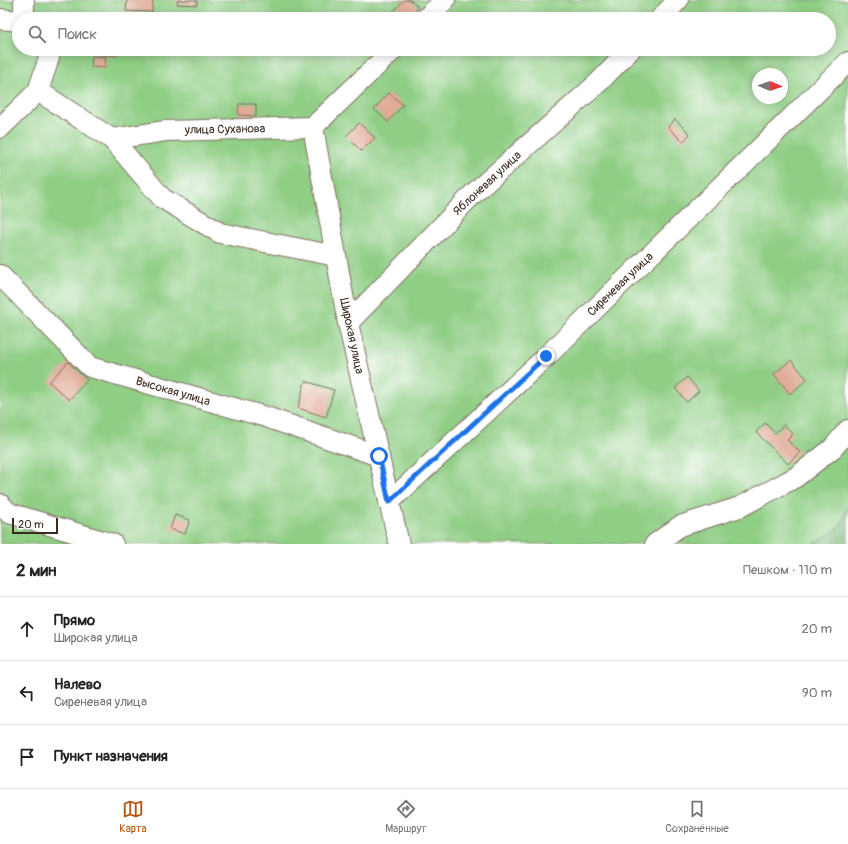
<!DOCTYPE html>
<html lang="ru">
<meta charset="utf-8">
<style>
:root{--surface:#fff;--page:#f6f6f6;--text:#222;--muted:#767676;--line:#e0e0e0;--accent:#b45309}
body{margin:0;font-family:Pangolin,sans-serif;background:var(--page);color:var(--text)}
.compass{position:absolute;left:752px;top:68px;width:36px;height:36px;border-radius:50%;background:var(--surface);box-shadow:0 2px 10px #0003;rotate:92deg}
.scale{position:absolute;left:12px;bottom:10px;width:46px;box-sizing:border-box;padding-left:4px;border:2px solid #3b2a1e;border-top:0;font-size:11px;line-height:14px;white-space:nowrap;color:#3b2a1e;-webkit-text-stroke:3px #fff;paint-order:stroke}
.stop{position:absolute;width:12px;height:12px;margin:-9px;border:3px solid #1a73e8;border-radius:50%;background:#fff}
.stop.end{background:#1a73e8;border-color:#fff;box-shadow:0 1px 4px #0008}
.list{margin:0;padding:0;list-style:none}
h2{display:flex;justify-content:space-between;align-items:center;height:52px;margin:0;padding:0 16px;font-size:17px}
h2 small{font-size:13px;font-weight:400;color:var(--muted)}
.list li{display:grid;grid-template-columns:26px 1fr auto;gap:12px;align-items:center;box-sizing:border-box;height:64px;padding:0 16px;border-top:1px solid var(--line)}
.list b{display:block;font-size:15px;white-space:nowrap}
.list p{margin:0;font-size:13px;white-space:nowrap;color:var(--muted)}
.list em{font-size:13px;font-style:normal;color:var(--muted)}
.icon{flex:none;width:22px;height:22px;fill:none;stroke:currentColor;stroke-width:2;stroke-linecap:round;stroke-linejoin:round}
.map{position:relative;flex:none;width:848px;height:544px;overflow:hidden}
.search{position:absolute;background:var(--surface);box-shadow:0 2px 10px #0003;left:12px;right:12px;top:12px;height:44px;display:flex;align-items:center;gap:10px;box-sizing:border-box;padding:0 14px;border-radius:22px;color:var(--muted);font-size:15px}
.sheet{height:244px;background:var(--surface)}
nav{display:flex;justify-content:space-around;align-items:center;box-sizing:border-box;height:56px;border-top:1px solid var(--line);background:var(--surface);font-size:11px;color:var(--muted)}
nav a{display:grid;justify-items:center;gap:2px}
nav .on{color:var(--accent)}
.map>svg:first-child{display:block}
</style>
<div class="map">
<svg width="848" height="544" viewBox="0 0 848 544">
<rect width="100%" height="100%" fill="#fff"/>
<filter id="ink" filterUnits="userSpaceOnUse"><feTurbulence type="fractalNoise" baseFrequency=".025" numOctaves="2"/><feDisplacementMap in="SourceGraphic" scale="8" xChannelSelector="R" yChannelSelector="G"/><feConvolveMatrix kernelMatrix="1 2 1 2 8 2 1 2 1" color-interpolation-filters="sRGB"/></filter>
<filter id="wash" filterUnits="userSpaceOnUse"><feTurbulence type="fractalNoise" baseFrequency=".012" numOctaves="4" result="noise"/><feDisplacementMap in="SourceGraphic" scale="16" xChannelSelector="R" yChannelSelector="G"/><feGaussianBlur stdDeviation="0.9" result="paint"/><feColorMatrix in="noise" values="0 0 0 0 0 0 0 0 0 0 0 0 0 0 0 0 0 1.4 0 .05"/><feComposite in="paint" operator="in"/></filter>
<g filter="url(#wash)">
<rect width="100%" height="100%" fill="#faeee0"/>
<path fill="#8fce84" stroke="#657c51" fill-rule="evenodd" d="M0,0H848V505L840,526L814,544H0ZM19,19H829V49H19ZM758,74H782V98H758Z"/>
<polygon fill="#73b172" stroke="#576e48" points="848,505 848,544 814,544 840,526"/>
<g id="blocks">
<g fill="#e0aa97">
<polygon points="127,0 153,0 152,12 126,11"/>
<polygon points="178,0 197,0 197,5 177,4"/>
<polygon points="404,0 410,0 418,7 407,19 393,19 389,16"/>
<polygon points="92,49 118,49 117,56 92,54"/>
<polygon points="253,49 266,49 266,52 253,51"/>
<polygon points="92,56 106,57 105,68 91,67"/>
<polygon points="389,93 403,105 388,122 374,109"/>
<polygon points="239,104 256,104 256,116 238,115"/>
<polygon points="675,119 690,134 683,142 668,127"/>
<polygon points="359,123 375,138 361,151 346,136"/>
<polygon points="791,360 807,379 790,394 774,374"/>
<polygon points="68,362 87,380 69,400 49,382"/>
<polygon points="687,377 699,391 687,402 675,388"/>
<polygon points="305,381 334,390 326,417 298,408"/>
<polygon points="765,423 775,433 784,425 793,434 787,440 800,452 788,464 756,432"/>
<polygon points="175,515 190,520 185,534 170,529"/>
</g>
</g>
</g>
<g filter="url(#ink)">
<use href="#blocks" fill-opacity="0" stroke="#7e6f62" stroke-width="1"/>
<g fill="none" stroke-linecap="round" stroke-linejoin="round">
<g stroke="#7e6f62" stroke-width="22">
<g id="minor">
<polyline points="0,19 19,21"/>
<polyline points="24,19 24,0"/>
<polyline points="425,19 445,0"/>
<polyline points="660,19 678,0"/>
<polyline points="38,91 112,139 166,131 313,127 394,49"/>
<polyline points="313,127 348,323 399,544"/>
<polyline points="0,128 38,91 49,58 48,49"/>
<polyline points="112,139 162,198 220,233 336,256"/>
<polyline points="0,275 90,367 266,417 379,456"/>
<polyline points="348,323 473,194 599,82 631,49"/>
<polyline points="389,502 547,356 848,62"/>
<polyline points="0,504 9,513 113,544"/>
<polyline points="655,544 680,526 740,507 796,477 833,448 848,430"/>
</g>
</g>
<use href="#minor" stroke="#fff" stroke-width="20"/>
</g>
</g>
<g fill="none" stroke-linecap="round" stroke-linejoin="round" filter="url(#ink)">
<polyline stroke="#1a73e8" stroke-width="5" points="379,456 389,502 546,356"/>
</g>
<g text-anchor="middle" stroke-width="3" stroke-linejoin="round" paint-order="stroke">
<g font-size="12" fill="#3b2a1e" stroke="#fff">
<text transform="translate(225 129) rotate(-1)" y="4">улица Суханова</text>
<text transform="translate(487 183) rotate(-43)" y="4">Яблоневая улица</text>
<text transform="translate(620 284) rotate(-44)" y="4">Сиреневая улица</text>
<text transform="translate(352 336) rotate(78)" y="4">Широкая улица</text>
<text transform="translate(173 391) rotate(16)" y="4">Высокая улица</text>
</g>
</g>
</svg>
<svg class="compass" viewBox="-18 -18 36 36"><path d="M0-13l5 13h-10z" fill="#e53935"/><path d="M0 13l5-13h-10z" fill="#767676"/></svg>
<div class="scale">20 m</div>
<div class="stop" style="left:379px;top:456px"></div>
<div class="stop end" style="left:546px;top:356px"></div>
<div class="search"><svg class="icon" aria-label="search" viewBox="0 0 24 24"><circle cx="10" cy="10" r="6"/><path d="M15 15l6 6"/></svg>Поиск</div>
</div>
<section class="sheet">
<h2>2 мин<small>Пешком · 110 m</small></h2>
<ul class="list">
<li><svg class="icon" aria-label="ahead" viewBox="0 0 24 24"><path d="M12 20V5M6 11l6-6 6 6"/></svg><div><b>Прямо</b><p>Широкая улица</p></div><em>20 m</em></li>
<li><svg class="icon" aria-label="left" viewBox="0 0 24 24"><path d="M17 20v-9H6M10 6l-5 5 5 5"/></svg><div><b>Налево</b><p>Сиреневая улица</p></div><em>90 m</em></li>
<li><svg class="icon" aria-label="arrive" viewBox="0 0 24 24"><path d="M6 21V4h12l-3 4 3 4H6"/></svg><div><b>Пункт назначения</b></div></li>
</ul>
</section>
<nav>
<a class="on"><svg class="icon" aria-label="map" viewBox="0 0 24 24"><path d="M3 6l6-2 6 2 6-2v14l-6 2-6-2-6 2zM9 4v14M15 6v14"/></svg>Карта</a>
<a><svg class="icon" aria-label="directions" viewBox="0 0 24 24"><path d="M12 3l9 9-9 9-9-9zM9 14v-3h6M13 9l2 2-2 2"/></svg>Маршрут</a>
<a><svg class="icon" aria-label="saved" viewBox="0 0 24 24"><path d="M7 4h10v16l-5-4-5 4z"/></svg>Сохранённые</a>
</nav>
